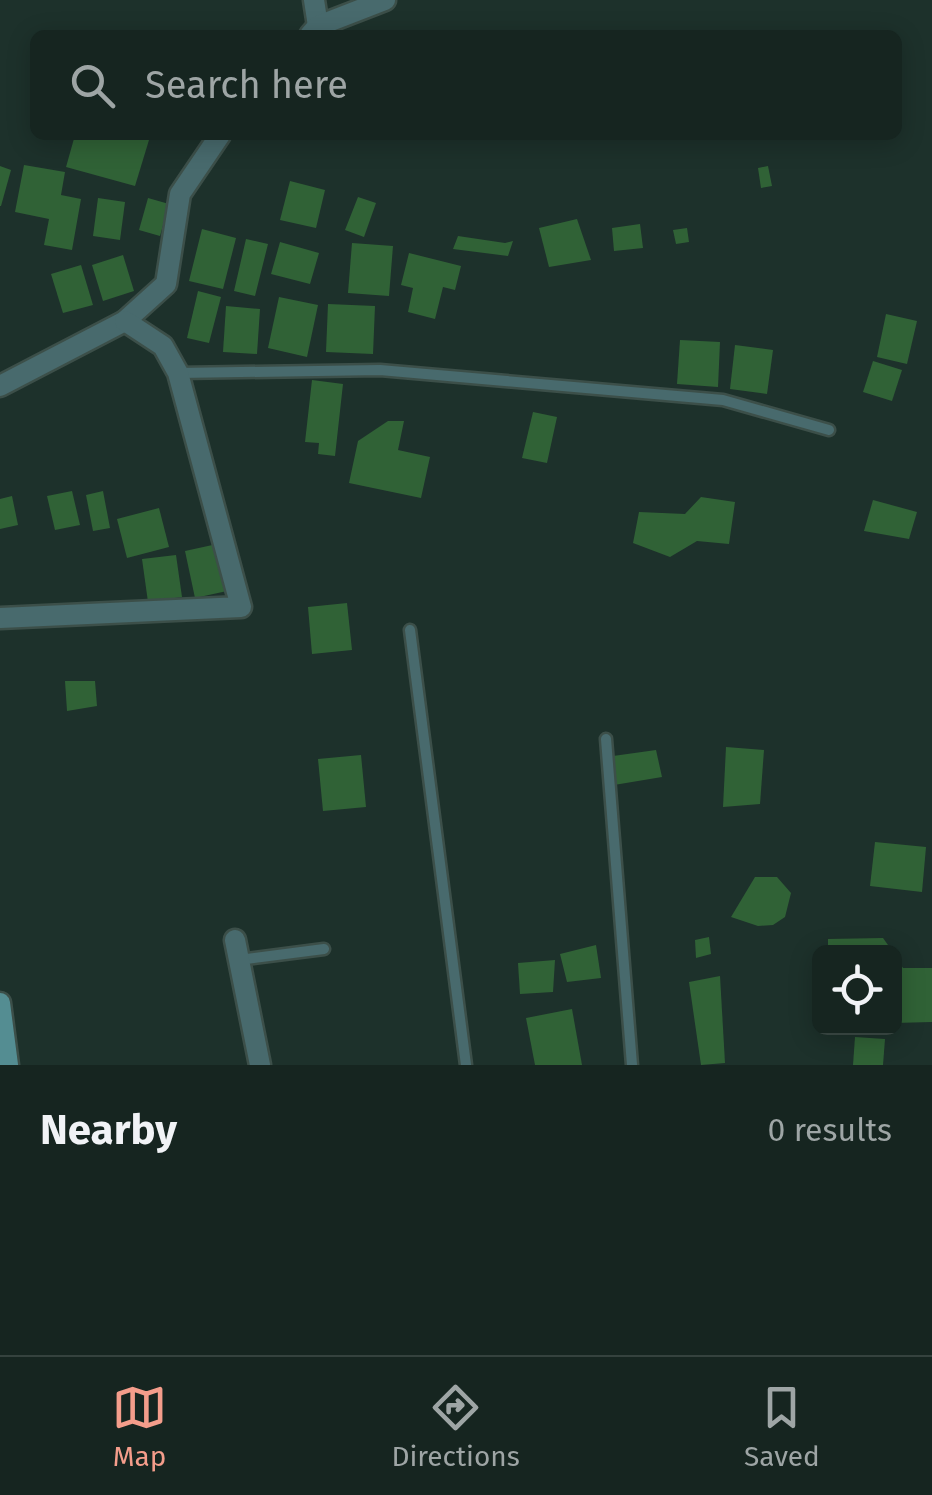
<!DOCTYPE html>
<style>
:root{--surface:#162520;--page:#23312d;--text:#f1f3f6;--muted:#9ea5a5;--line:#35423e;--accent:#f49d8b}
body{margin:0;font-family:"Fira Sans",sans-serif;background:var(--page);color:var(--text)}
.controls{position:absolute;right:30px;bottom:30px;display:grid;overflow:hidden;border-radius:15px;box-shadow:0 5px 25px #0003}
.controls button{width:90px;height:90px;display:grid;place-items:center;padding:0;border:0;border-bottom:2px solid var(--line);background:var(--surface);color:var(--text);font:50px sans-serif}
.list{margin:0;padding:0;list-style:none}
h2{display:flex;justify-content:space-between;align-items:center;height:130px;margin:0;padding:0 40px;font-size:42px}
h2 small{font-size:32px;font-weight:400;color:var(--muted)}
.icon{flex:none;width:55px;height:55px;fill:none;stroke:currentColor;stroke-width:2;stroke-linecap:round;stroke-linejoin:round}
.map{position:relative;flex:none;width:932px;height:1065px;overflow:hidden}
.search{position:absolute;background:var(--surface);box-shadow:0 5px 25px #0003;left:30px;right:30px;top:30px;height:110px;display:flex;align-items:center;gap:25px;box-sizing:border-box;padding:0 35px;border-radius:15px;color:var(--muted);font-size:38px}
.sheet{height:290px;background:var(--surface)}
nav{display:flex;justify-content:space-around;align-items:center;box-sizing:border-box;height:140px;border-top:2px solid var(--line);background:var(--surface);font-size:28px;color:var(--muted)}
nav a{display:grid;justify-items:center;gap:5px}
nav .on{color:var(--accent)}
.map>svg:first-child{display:block}
</style>
<div class="map">
<svg width="932" height="1065" viewBox="0 0 932 1065">
<rect width="100%" height="100%" fill="#1d312b"/>
<g fill="#306236">
<polygon points="75,135 130,135 149,140 135,186 66,167"/>
<polygon points="24,165 65,172 61,195 81,199 72,250 44,245 49,219 15,212"/>
<polygon points="0,166 11,170 1,206 0,206"/>
<polygon points="768,166 772,186 761,188 758,168"/>
<polygon points="290,181 325,190 316,228 280,220"/>
<polygon points="358,197 376,203 364,237 345,230"/>
<polygon points="98,198 125,202 120,240 93,236"/>
<polygon points="148,198 169,204 160,236 139,230"/>
<polygon points="577,219 591,260 549,267 539,228"/>
<polygon points="640,224 643,248 614,251 612,228"/>
<polygon points="687,228 689,242 676,244 673,230"/>
<polygon points="202,229 236,238 223,289 189,281"/>
<polygon points="458,236 505,243 513,241 508,256 453,249"/>
<polygon points="246,239 268,244 255,296 234,291"/>
<polygon points="280,242 319,253 310,284 271,274"/>
<polygon points="352,243 393,246 389,296 348,293"/>
<polygon points="409,253 461,266 455,290 443,287 435,319 408,312 413,288 401,285"/>
<polygon points="123,255 134,291 103,301 92,265"/>
<polygon points="81,265 93,305 63,313 51,274"/>
<polygon points="198,291 221,297 209,343 187,338"/>
<polygon points="279,297 318,305 307,357 268,348"/>
<polygon points="328,304 375,306 373,354 326,352"/>
<polygon points="226,306 260,309 257,354 223,352"/>
<polygon points="886,314 917,321 907,364 877,357"/>
<polygon points="680,340 720,342 718,387 677,384"/>
<polygon points="735,345 773,350 767,394 730,389"/>
<polygon points="873,361 902,370 892,401 863,392"/>
<polygon points="312,380 343,384 335,456 318,454 319,443 305,442"/>
<polygon points="533,412 557,417 547,463 522,458"/>
<polygon points="388,421 404,421 398,450 430,457 421,498 349,483 358,441"/>
<polygon points="72,491 80,525 55,530 47,496"/>
<polygon points="103,491 110,528 93,531 86,495"/>
<polygon points="12,496 18,525 0,529 0,499"/>
<polygon points="701,497 735,502 729,544 697,541 670,557 633,543 639,512 685,514"/>
<polygon points="873,500 917,512 909,539 864,531"/>
<polygon points="159,508 169,547 127,558 117,519"/>
<polygon points="217,544 227,591 195,598 185,551"/>
<polygon points="176,555 182,597 148,602 142,559"/>
<polygon points="347,603 352,650 312,654 308,607"/>
<polygon points="65,681 95,681 97,706 67,711"/>
<polygon points="726,747 764,750 760,804 723,807"/>
<polygon points="656,750 662,777 614,785 613,756"/>
<polygon points="361,755 366,807 323,811 318,759"/>
<polygon points="875,842 926,847 922,892 870,886"/>
<polygon points="755,877 777,877 791,893 785,917 773,925 758,926 731,917"/>
<polygon points="709,937 711,954 696,958 695,940"/>
<polygon points="883,938 893,952 828,952 828,939"/>
<polygon points="596,945 601,978 567,982 560,954"/>
<polygon points="894,955 903,968 932,968 932,1022 894,1023"/>
<polygon points="555,960 553,992 520,994 518,963"/>
<polygon points="720,976 725,1063 701,1065 689,982"/>
<polygon points="572,1009 582,1065 535,1065 526,1018"/>
<polygon points="855,1037 885,1039 883,1065 853,1065"/>
</g>
<g fill="none" stroke-linecap="round" stroke-linejoin="round">
<g stroke="#3c4f49" stroke-width="15">
<g id="lane">
<polyline points="179,373 380,370 723,400 829,430"/>
<polyline points="410,630 466,1065"/>
<polyline points="606,739 632,1065"/>
<polyline points="239,960 324,949"/>
</g>
</g>
<g stroke="#3c4f49" stroke-width="25">
<g id="street">
<polyline points="314,0 318,26"/>
<polyline points="310,35 318,26 385,0"/>
<polyline points="0,386 125,321 166,284 180,194 220,135"/>
<polyline points="0,618 241,607 178,373 163,346 125,321"/>
<polyline points="235,940 260,1065"/>
</g>
</g>
<g stroke="#3c4f49" stroke-width="25">
<polyline id="secondary" points="0,1003 8,1065"/>
</g>
<use href="#lane" stroke="#486a6d" stroke-width="10"/>
<use href="#street" stroke="#486a6d" stroke-width="20"/>
<use href="#secondary" stroke="#548d92" stroke-width="20"/>
</g>
</svg>
<div class="controls">
<button><svg class="icon" aria-label="locate" viewBox="0 0 24 24"><circle cx="12" cy="12" r="6"/><path d="M12 2v4M12 18v4M2 12h4M18 12h4"/></svg></button>
</div>
<div class="search"><svg class="icon" aria-label="search" viewBox="0 0 24 24"><circle cx="10" cy="10" r="6"/><path d="M15 15l6 6"/></svg>Search here</div>
</div>
<section class="sheet">
<h2>Nearby<small>0 results</small></h2>
<ul class="list">
</ul>
</section>
<nav>
<a class="on"><svg class="icon" aria-label="map" viewBox="0 0 24 24"><path d="M3 6l6-2 6 2 6-2v14l-6 2-6-2-6 2zM9 4v14M15 6v14"/></svg>Map</a>
<a><svg class="icon" aria-label="directions" viewBox="0 0 24 24"><path d="M12 3l9 9-9 9-9-9zM9 14v-3h6M13 9l2 2-2 2"/></svg>Directions</a>
<a><svg class="icon" aria-label="saved" viewBox="0 0 24 24"><path d="M7 4h10v16l-5-4-5 4z"/></svg>Saved</a>
</nav>
